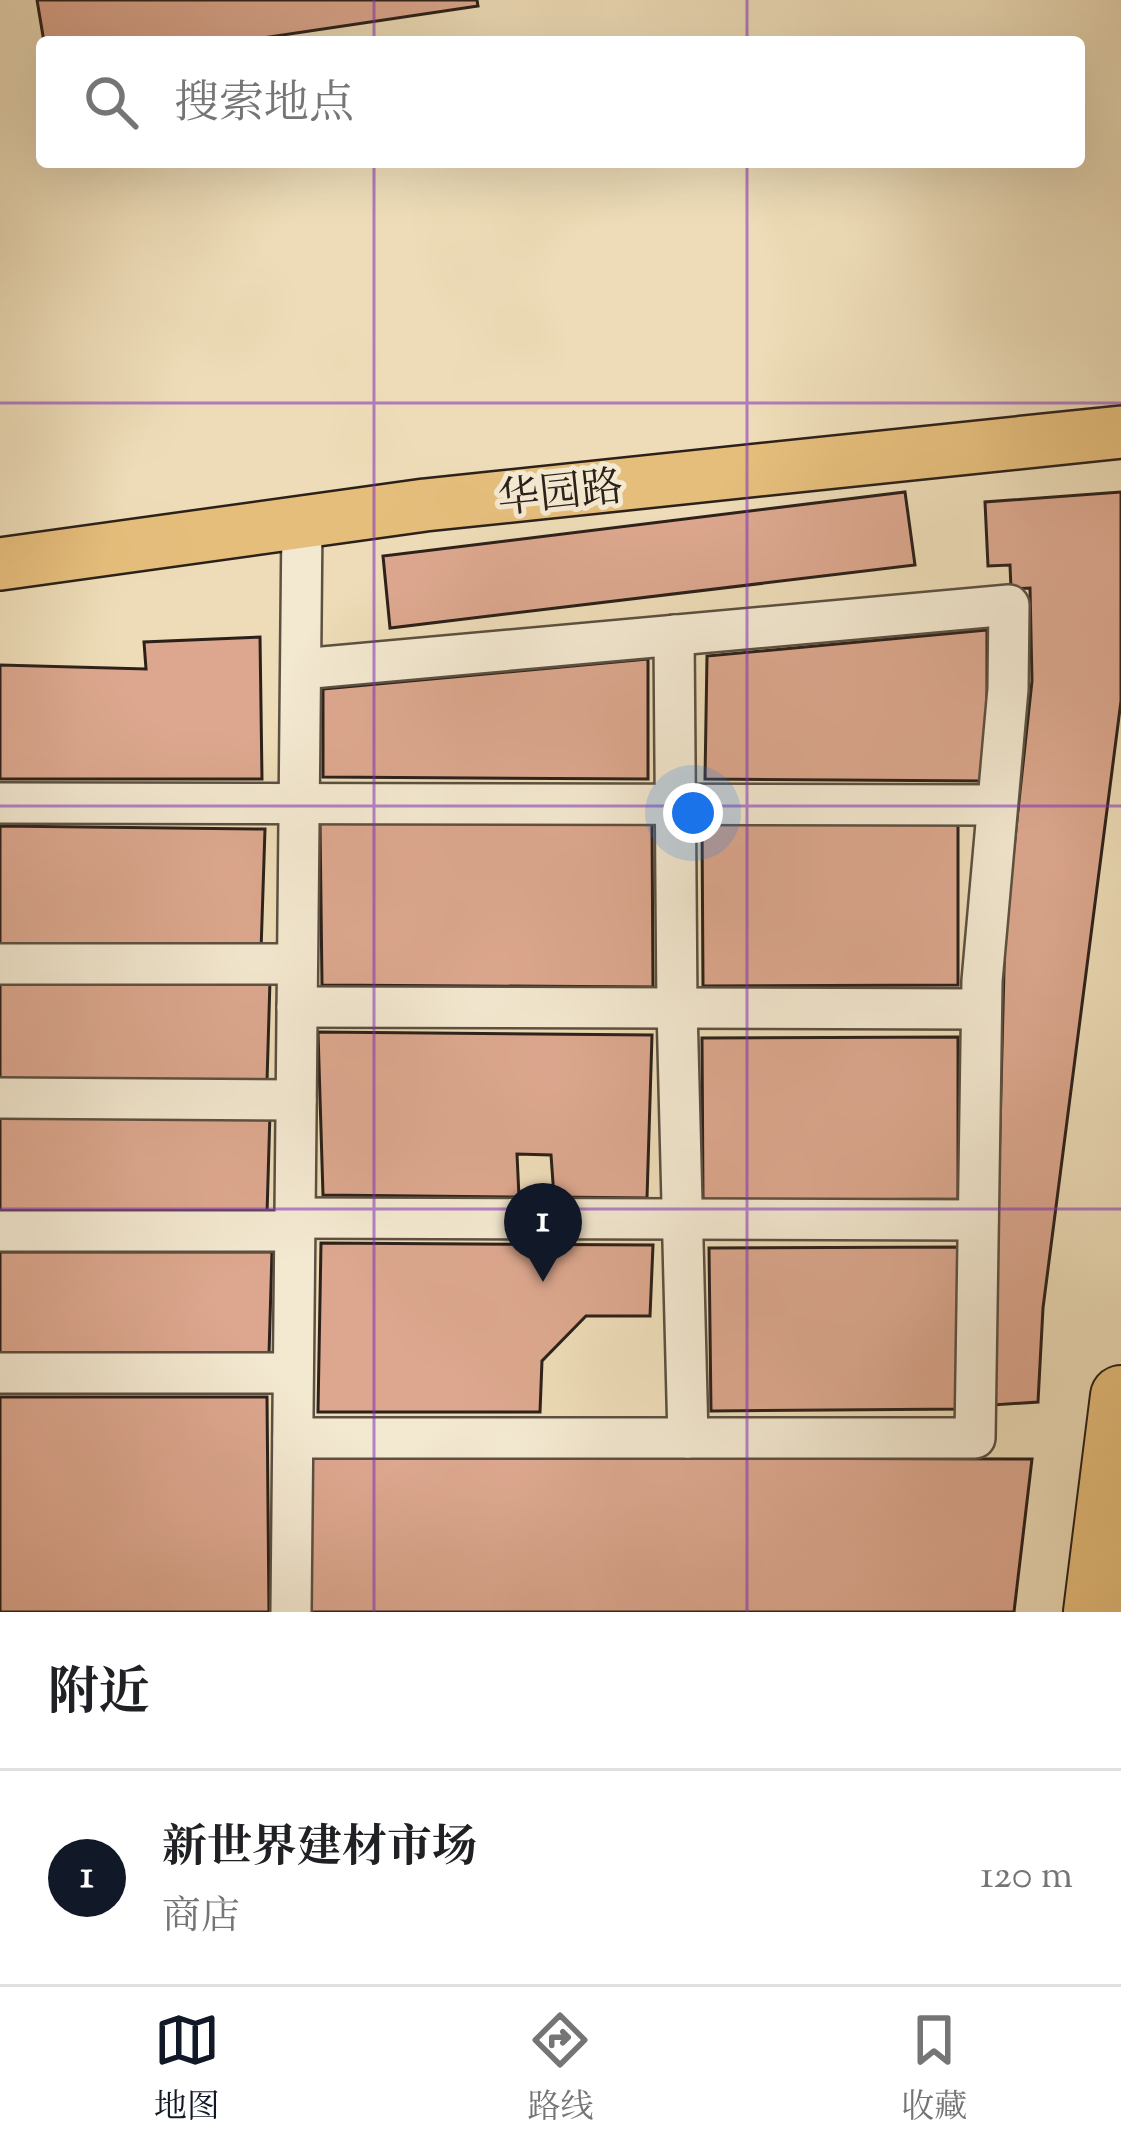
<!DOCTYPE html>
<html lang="zh">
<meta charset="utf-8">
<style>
:root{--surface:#fff;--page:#f6f6f6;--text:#202124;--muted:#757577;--line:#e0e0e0;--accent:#111827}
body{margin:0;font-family:"Sorts Mill Goudy","Noto Serif SC",serif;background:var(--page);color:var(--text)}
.you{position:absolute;left:693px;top:813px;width:42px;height:42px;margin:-30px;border:9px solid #fff;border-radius:50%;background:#1a73e8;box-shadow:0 0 0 18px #1a73e833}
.badge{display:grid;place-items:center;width:78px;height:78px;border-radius:50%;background:var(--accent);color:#fff;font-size:39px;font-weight:700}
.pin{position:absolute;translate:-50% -99px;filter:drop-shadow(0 3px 6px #0008)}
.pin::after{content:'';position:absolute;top:63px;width:42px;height:36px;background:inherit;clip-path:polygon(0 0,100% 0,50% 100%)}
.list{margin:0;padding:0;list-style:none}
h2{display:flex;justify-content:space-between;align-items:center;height:156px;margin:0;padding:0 48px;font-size:51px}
h2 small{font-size:39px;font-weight:400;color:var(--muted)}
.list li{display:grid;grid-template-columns:78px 1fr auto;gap:36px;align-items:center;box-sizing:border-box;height:216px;padding:0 48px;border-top:3px solid var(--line)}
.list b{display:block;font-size:45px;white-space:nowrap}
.list p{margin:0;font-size:39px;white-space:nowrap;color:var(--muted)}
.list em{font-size:39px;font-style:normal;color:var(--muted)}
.icon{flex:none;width:66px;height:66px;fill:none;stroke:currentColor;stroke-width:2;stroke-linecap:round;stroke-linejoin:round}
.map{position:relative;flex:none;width:1121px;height:1612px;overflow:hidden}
.search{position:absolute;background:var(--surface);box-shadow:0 12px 48px #0002;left:36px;right:36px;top:36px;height:132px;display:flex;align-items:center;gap:30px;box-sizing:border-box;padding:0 42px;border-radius:12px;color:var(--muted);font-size:45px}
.sheet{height:372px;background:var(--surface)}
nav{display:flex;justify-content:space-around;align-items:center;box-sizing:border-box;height:168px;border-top:3px solid var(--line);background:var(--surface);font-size:33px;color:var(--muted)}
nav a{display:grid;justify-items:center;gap:6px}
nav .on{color:var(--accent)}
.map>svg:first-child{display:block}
</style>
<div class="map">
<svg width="1121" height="1612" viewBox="0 0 1121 1612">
<rect width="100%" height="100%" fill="#eddcb7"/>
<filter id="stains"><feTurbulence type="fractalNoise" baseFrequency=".00167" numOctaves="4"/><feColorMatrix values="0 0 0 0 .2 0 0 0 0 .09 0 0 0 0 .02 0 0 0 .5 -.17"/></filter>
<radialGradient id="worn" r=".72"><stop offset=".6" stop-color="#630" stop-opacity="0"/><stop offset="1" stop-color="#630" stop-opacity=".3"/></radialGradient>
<g fill="#dca78e" stroke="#2c211a" stroke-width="3">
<polygon points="37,0 477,0 478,6 235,42 44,42"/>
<polygon points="905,492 915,565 390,628 383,556"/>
<polygon points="1121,492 1121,701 1043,1308 1038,1402 993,1405 1005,930 1032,681 1030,588 1011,589 1010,565 988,566 985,502"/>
<polygon points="987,630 987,781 705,779 707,656"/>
<polygon points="260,637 262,779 0,779 0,665 146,669 144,642"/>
<polygon points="648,659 648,779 323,777 323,689"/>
<polygon points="652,822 653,987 322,985 320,823"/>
<polygon points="702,823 958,823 958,985 703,986"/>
<polygon points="0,826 265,829 261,951 0,949"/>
<polygon points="0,980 270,980 267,1082 0,1081"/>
<polygon points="318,1032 652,1035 647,1198 554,1197 551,1155 517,1154 519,1197 323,1195"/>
<polygon points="958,1037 958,1199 703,1201 702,1038"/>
<polygon points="0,1112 270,1112 267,1214 0,1213"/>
<polygon points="321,1243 653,1245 650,1316 586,1316 542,1361 540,1412 318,1412"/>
<polygon points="966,1247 966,1409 711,1411 709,1248"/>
<polygon points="0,1252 272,1252 269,1354 0,1353"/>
<polygon points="0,1397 267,1397 269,1612 0,1612"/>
<polygon points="302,1457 1032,1459 1014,1612 305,1612"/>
</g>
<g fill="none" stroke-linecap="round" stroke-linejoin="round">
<g stroke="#5c5041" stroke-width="44">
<g id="minor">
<polyline points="674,635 677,1008 688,1438"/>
<polyline points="0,803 997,805"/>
<polyline points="0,964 297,964"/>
<polyline points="297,1007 981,1009"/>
<polyline points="0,1098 296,1100"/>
<polyline points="295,1218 978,1220"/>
<polyline points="0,1231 295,1231"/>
<polyline points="0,1373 293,1373"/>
<polyline points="293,1438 975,1438 982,981 1008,689 1009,605 301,669"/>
<polyline points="291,1612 302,522"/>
</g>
</g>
<g stroke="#2c211a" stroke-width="56">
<polyline id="major" points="0,564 425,505 1121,432"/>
</g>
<g stroke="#2c211a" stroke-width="64">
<polyline id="highway" points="1094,1612 1121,1396"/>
</g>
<use href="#minor" stroke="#f3e8d0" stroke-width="39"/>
<use href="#major" stroke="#e6be7c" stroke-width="51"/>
<use href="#highway" stroke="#e6be7c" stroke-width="60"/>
</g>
<path fill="none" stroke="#7b2cbf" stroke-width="3" stroke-opacity="0.55" d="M374,0V42M747,0V42M374,162V1612M747,162V1612M0,403H1121M0,806H1121M0,1209H1121"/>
<g text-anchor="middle" stroke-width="10" stroke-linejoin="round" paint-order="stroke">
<g font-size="42" fill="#2c211a" stroke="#f3e8d0">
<text transform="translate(560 491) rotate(-6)" y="15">华园路</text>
</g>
</g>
<rect width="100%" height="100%" filter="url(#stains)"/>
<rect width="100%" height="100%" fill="url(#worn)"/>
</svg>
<div class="you"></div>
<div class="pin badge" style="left:543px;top:1282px">1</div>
<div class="search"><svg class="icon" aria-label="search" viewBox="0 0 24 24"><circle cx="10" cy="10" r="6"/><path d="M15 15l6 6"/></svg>搜索地点</div>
</div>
<section class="sheet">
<h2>附近<small></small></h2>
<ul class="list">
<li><span class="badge">1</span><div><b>新世界建材市场</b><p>商店</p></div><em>120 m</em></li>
</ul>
</section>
<nav>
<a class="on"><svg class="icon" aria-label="map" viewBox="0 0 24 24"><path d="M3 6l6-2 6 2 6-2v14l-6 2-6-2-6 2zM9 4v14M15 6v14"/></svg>地图</a>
<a><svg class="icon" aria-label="directions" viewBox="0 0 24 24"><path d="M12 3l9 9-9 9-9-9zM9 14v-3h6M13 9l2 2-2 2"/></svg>路线</a>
<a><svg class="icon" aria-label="saved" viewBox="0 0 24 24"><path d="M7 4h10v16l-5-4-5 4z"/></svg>收藏</a>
</nav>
